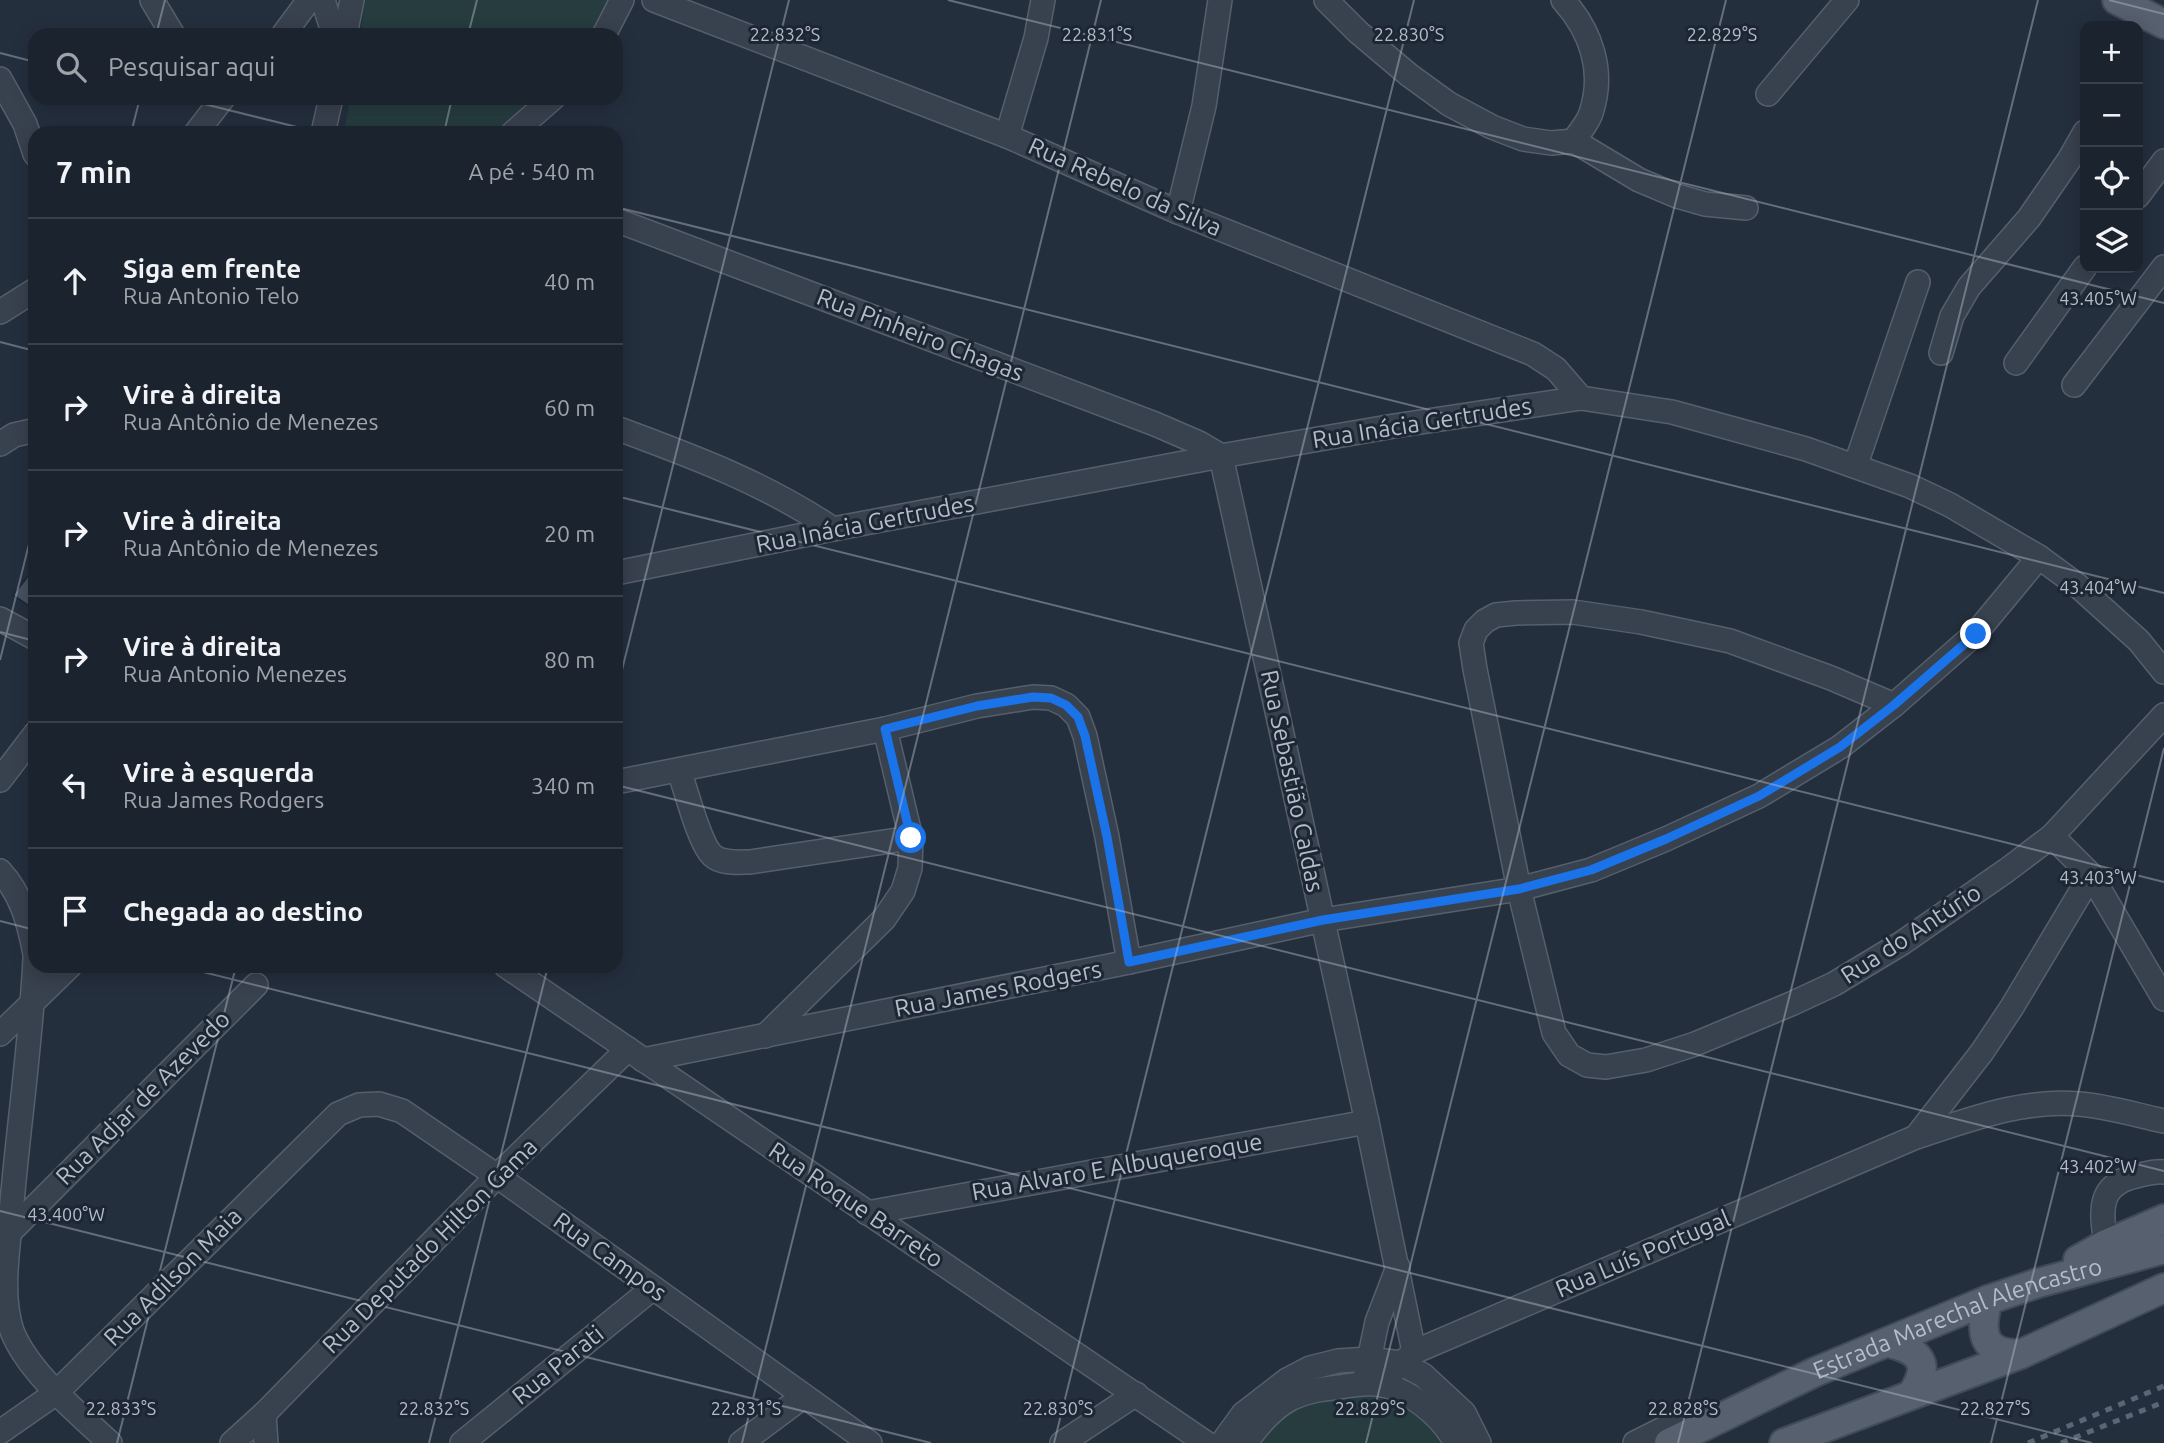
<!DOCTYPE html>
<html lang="pt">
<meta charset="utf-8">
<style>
:root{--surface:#1b232e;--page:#282f3a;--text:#f1f3f6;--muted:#a0a4aa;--line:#39404a}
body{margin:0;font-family:Ubuntu,sans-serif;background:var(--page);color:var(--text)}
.controls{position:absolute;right:21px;top:21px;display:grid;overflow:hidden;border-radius:14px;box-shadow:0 4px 18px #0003}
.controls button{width:63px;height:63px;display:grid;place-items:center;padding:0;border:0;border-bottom:2px solid var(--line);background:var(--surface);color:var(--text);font:35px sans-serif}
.stop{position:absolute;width:21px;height:21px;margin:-16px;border:5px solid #1a73e8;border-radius:50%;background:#fff}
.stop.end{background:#1a73e8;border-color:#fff;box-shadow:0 2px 7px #0008}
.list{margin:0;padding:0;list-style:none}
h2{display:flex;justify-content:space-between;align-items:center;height:91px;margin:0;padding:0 28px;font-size:30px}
h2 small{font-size:23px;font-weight:400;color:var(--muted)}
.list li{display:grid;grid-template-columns:46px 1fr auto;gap:21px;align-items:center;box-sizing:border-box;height:126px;padding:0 28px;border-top:2px solid var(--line)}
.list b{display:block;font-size:26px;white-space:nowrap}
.list p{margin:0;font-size:23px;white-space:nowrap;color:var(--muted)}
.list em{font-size:23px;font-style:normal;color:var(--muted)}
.icon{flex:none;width:38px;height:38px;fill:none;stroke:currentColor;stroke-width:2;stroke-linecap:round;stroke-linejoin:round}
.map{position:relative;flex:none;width:2164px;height:1443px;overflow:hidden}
.search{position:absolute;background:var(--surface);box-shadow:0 4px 18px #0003;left:28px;top:28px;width:595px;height:77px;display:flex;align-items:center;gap:18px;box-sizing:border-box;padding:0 24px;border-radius:21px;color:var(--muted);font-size:26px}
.panel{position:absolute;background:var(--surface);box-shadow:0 4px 18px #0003;left:28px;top:126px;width:595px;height:847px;border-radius:21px}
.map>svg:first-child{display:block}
</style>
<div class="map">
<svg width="2164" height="1443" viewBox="0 0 2164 1443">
<rect width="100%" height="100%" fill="#242f3e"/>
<g fill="#263c3f">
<polygon points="365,0 609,0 590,35 360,35"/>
<polygon points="350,98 540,98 500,133 344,133"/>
<path d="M1371,1395C1403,1406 1426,1415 1446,1443H1257C1294,1401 1318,1397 1371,1395Z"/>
</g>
<polygon fill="#455162" stroke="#1f2835" stroke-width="2" points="29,575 35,577 35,610 13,595"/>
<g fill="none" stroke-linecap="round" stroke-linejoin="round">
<g stroke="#565f6c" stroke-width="26">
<g id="minor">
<polyline points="152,0 173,35"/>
<polyline points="323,0 334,35"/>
<polyline points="654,0 1007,136 1178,212 1533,354 1556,369 1581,398"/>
<polyline points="1326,0 1358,32 1409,75 1449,104 1492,127 1523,139 1551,143 1574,141 1639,180 1677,196 1705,204 1746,208"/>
<path d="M1563,0C1591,31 1605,71 1591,113C1588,123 1579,132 1574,141"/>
<polyline points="283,35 309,0"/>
<polyline points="345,35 352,0"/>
<polyline points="604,35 622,0"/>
<polyline points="0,79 25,124 35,154"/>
<polyline points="1768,94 1847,0"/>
<polyline points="196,133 223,98"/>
<polyline points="323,133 331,98"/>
<polyline points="513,133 553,98"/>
<polyline points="1007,136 1036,38 1043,0"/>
<polyline points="2138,196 2164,161"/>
<polyline points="1178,212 1204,106 1220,0"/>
<polyline points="616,220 1155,424 1199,443 1221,456 1367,1122 1414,1352"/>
<polyline points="0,312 35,290"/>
<polyline points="1941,353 1952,316 1969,287 2029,218 2069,160 2085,132"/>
<polyline points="2016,363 2085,267"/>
<polyline points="2074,385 2164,267"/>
<path d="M616,428C694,457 763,482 833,529"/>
<polyline points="0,444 14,435 32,431"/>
<polyline points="1856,464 1918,282"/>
<polyline points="616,573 833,529 1221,456 1394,426 1581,398 1672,412 1806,449 1910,486 1950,505 2039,557 2077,585 2139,641 2164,672"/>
<polyline points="0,619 35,638"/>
<polyline points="1894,705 1831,678 1730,641 1641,622 1573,612 1516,613 1496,615 1485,621 1476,630 1471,643 1475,669 1519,889 1554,1033 1569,1055 1587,1065 1606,1067 1646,1060 1695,1044 1791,1004 1834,984 1902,943 2007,870 2052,836 2164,715"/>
<path d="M679,771C686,789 699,843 712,855C721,864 739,862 750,862L911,838"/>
<polyline points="0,780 35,734"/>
<polyline points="616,782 885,729 977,706 1033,697 1051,698 1066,705 1078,717 1085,736 1107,837 1129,962"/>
<polyline points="2052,836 2091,875 2164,999"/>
<path d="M0,871C22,895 29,923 35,954"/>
<path d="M35,958C31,1044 18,1128 11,1214C8,1252 0,1294 12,1331C28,1372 78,1413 110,1443"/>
<polyline points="506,966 1206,1443"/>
<polyline points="0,1034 70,966"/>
<polyline points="765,1036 884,919 903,891 910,868 911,838 885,729"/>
<polyline points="643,1060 1129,962 1323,920 1519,889 1591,870 1666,839 1759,796 1840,747 1894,705 1976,633 2039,557"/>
<polyline points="1916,1137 1982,1052 2012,1007 2091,875"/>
<polyline points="867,1213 1367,1122"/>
<polyline points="5,1237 256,985"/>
<path d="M2108,1258C2104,1222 2090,1186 2136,1176C2145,1174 2155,1171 2164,1172"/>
<polyline points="1366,1374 1377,1322 1398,1267"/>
<path d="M1379,1384L1414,1352L1916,1137C1969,1120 2022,1099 2079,1104C2107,1106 2136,1115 2164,1121"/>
<polyline points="264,1414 266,1443"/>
<polyline points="0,1432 56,1393 338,1114 359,1105 379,1104 402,1111 497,1176 870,1443"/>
<polyline points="232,1443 264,1414 497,1176 628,1049"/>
<polyline points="462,1443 653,1288"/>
<polyline points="741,1443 804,1396"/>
<polyline points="1062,1443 1136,1394"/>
<polyline points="1222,1443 1243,1414 1287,1380 1310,1368 1338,1361 1369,1359 1400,1363 1423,1375 1464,1413 1479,1443"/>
<path d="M1245,1443C1258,1426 1272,1408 1292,1398C1307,1391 1322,1389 1339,1387C1351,1385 1364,1383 1376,1384C1407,1387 1442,1416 1456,1443"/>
<polyline points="1635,1443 1667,1427 1705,1413"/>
</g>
</g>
<g stroke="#414a57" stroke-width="32">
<g id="major">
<polyline points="2117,0 2164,24"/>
<polyline points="2078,1260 2106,1244 2164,1219"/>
<path d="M1988,1300C1979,1333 1982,1354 2021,1354"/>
<path d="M1889,1343C1922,1351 1931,1365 1912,1394"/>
<path id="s1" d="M1669,1443L1815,1372L1988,1300L2038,1283L2164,1249"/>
<polyline points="1784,1443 2021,1354 2164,1288"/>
</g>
</g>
<use href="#minor" stroke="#38414e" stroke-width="23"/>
<use href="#major" stroke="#56606e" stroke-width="28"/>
<g stroke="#5a6575" stroke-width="5" stroke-dasharray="7 7" stroke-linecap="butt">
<polyline points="2028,1443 2164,1386"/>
<polyline points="2061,1443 2164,1402"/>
</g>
</g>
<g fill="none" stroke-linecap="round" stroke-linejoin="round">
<polyline stroke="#1a73e8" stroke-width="9" points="911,838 885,729 977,706 1033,697 1051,698 1066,705 1078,717 1085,736 1107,837 1129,962 1323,920 1519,889 1591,870 1666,839 1759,796 1840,747 1894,705 1976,634"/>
</g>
<path fill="none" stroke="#b4bcc9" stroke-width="2" stroke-opacity="0.45" d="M948,0L2164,303M2109,0L2164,14M156,35L165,0M468,35L477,0M0,53L35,62M180,98L321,133M131,133L140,98M444,133L452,98M616,207L2164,593M0,342L35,351M616,496L2164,882M0,632L35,641M0,660L35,520M616,694L789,0M616,785L2164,1171M0,921L35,930M179,966L2092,1443M0,1211L931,1443M117,1443L236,966M429,1443L548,966M742,1443L1101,0M1054,1443L1414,0M1366,1443L1726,0M1678,1443L2038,0M1991,1443L2164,748"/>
<g text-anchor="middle" stroke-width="6" stroke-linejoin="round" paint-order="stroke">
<g font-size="24" fill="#b4bcc9" stroke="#1d2633">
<text transform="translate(1125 187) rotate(24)" y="8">Rua Rebelo da Silva</text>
<text transform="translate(920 335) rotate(21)" y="8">Rua Pinheiro Chagas</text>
<text transform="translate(1422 423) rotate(-9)" y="8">Rua Inácia Gertrudes</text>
<text transform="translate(865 524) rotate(-11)" y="8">Rua Inácia Gertrudes</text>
<text transform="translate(1292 781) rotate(78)" y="8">Rua Sebastião Caldas</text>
<text transform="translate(1911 934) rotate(-33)" y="8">Rua do Antúrio</text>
<text transform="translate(998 989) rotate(-11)" y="8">Rua James Rodgers</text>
<text transform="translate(143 1098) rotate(-45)" y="8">Rua Adjar de Azevedo</text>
<text transform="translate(1117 1167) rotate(-10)" y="8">Rua Alvaro E Albuqueroque</text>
<text transform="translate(856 1205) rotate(34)" y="8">Rua Roque Barreto</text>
<text transform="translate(430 1246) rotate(-45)" y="8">Rua Deputado Hilton Gama</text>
<text transform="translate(1643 1254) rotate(-23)" y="8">Rua Luís Portugal</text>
<text transform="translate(610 1257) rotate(36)" y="8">Rua Campos</text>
<text transform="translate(173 1277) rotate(-45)" y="8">Rua Adilson Maia</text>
<text dy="8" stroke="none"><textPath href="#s1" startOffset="315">Estrada Marechal Alencastro</textPath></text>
<text transform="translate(558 1365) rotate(-39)" y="8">Rua Parati</text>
</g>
</g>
<g font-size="18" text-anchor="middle" fill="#b4bcc9" stroke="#1d2633" stroke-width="6" stroke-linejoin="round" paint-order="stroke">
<text x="785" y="41">22.832°S</text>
<text x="1097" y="41">22.831°S</text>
<text x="1409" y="41">22.830°S</text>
<text x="1722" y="41">22.829°S</text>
<text x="2098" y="305">43.405°W</text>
<text x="2098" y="594">43.404°W</text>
<text x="2098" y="884">43.403°W</text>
<text x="2098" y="1173">43.402°W</text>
<text x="66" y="1221">43.400°W</text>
<text x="121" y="1415">22.833°S</text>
<text x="434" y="1415">22.832°S</text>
<text x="746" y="1415">22.831°S</text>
<text x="1058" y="1415">22.830°S</text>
<text x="1370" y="1415">22.829°S</text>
<text x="1683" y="1415">22.828°S</text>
<text x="1995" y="1415">22.827°S</text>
</g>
</svg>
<div class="controls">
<button>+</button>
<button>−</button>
<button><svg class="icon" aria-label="locate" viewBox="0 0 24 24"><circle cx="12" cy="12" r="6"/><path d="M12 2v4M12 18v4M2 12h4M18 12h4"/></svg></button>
<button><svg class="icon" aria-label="layers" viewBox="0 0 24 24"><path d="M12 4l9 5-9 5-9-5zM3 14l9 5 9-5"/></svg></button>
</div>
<div class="stop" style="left:911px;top:838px"></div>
<div class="stop end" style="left:1976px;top:634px"></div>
<div class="search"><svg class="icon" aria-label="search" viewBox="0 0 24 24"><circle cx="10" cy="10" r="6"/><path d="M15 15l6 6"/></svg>Pesquisar aqui</div>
<section class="panel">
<h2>7 min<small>A pé · 540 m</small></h2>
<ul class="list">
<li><svg class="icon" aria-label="ahead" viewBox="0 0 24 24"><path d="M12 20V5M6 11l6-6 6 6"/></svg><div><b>Siga em frente</b><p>Rua Antonio Telo</p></div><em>40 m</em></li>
<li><svg class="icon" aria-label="right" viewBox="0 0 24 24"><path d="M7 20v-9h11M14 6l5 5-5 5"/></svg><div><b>Vire à direita</b><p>Rua Antônio de Menezes</p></div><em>60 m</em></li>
<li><svg class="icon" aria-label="right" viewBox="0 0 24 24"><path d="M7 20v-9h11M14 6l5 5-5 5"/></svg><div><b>Vire à direita</b><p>Rua Antônio de Menezes</p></div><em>20 m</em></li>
<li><svg class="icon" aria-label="right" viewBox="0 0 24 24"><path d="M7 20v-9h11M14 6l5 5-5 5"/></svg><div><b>Vire à direita</b><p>Rua Antonio Menezes</p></div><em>80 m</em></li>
<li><svg class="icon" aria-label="left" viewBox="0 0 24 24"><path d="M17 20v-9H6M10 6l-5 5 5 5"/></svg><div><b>Vire à esquerda</b><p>Rua James Rodgers</p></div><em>340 m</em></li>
<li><svg class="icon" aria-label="arrive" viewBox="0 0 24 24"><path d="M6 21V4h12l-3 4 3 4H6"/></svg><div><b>Chegada ao destino</b></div></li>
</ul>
</section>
</div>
